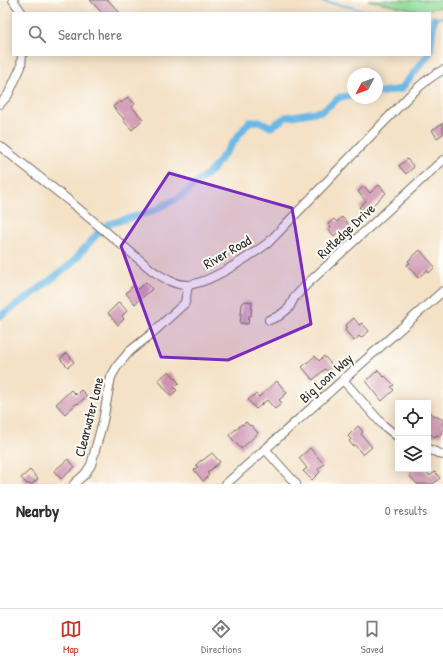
<!DOCTYPE html>
<style>
:root{--surface:#fff;--page:#f7f7f7;--text:#2b2b33;--muted:#7c7c81;--line:#e1e1e2;--accent:#c8321e}
body{margin:0;font-family:"Patrick Hand",sans-serif;background:var(--page);color:var(--text)}
.controls{position:absolute;right:12px;bottom:12px;display:grid;overflow:hidden;border-radius:0px;box-shadow:0 2px 10px #0003}
.controls button{width:36px;height:36px;display:grid;place-items:center;padding:0;border:0;border-bottom:1px solid var(--line);background:var(--surface);color:var(--text);font:20px sans-serif}
.compass{position:absolute;left:347px;top:68px;width:36px;height:36px;border-radius:50%;background:var(--surface);box-shadow:0 2px 10px #0003;rotate:229deg}
.list{margin:0;padding:0;list-style:none}
h2{display:flex;justify-content:space-between;align-items:center;height:52px;margin:0;padding:0 16px;font-size:17px}
h2 small{font-size:13px;font-weight:400;color:var(--muted)}
.icon{flex:none;width:22px;height:22px;fill:none;stroke:currentColor;stroke-width:2;stroke-linecap:round;stroke-linejoin:round}
.map{position:relative;flex:none;width:443px;height:484px;overflow:hidden}
.search{position:absolute;background:var(--surface);box-shadow:0 2px 10px #0003;left:12px;right:12px;top:12px;height:44px;display:flex;align-items:center;gap:10px;box-sizing:border-box;padding:0 14px;border-radius:0px;color:var(--muted);font-size:15px}
.sheet{height:124px;background:var(--surface)}
nav{display:flex;justify-content:space-around;align-items:center;box-sizing:border-box;height:56px;border-top:1px solid var(--line);background:var(--surface);font-size:11px;color:var(--muted)}
nav a{display:grid;justify-items:center;gap:2px}
nav .on{color:var(--accent)}
.map>svg:first-child{display:block}
</style>
<div class="map">
<svg width="443" height="484" viewBox="0 0 443 484">
<rect width="100%" height="100%" fill="#fdfcf7"/>
<filter id="ink" filterUnits="userSpaceOnUse"><feTurbulence type="fractalNoise" baseFrequency=".025" numOctaves="2"/><feDisplacementMap in="SourceGraphic" scale="8" xChannelSelector="R" yChannelSelector="G"/><feConvolveMatrix kernelMatrix="1 2 1 2 8 2 1 2 1" color-interpolation-filters="sRGB"/></filter>
<filter id="wash" filterUnits="userSpaceOnUse"><feTurbulence type="fractalNoise" baseFrequency=".012" numOctaves="4" result="noise"/><feDisplacementMap in="SourceGraphic" scale="16" xChannelSelector="R" yChannelSelector="G"/><feGaussianBlur stdDeviation="0.9" result="paint"/><feColorMatrix in="noise" values="0 0 0 0 0 0 0 0 0 0 0 0 0 0 0 0 0 1.4 0 .05"/><feComposite in="paint" operator="in"/></filter>
<g filter="url(#wash)">
<rect width="100%" height="100%" fill="#f4e1c6"/>
<polygon fill="#92de9a" stroke="#5e8462" points="368,0 443,0 443,7 419,11"/>
<g fill="none" stroke-linecap="round" stroke-linejoin="round">
<g stroke="#6cb8e5" stroke-width="2">
<polyline points="315,0 379,13"/>
<polyline points="430,19 434,19 443,17"/>
</g>
<g stroke="#6cb8e5" stroke-width="7">
<polyline points="430,53 434,19"/>
<polyline points="377,93 401,89 428,55"/>
<polyline points="0,316 27,298 71,264 97,234 109,224 153,211 180,197 212,170 249,122 259,121 271,127 286,117 322,111 340,97 353,96"/>
</g>
</g>
<g id="blocks">
<g fill="#cf93b0">
<polygon points="90,0 108,0 120,13 102,13"/>
<polygon points="128,97 135,104 132,107 143,119 132,130 123,120 124,119 113,107 120,101 121,103"/>
<polygon points="443,123 443,134 437,138 432,130"/>
<polygon points="407,159 414,167 406,174 399,166"/>
<polygon points="379,185 386,193 364,213 359,207 366,201 358,192 364,186 370,193"/>
<polygon points="342,217 350,226 343,233 341,230 334,236 328,229 331,227 328,224 334,219 337,222"/>
<polygon points="420,250 435,267 429,273 427,270 418,278 407,265 410,263 408,261"/>
<polygon points="146,282 152,289 135,304 126,293 134,285 138,289"/>
<polygon points="245,301 252,302 251,316 249,316 248,324 240,323 242,304"/>
<polygon points="119,302 127,311 122,316 124,319 118,325 108,313"/>
<polygon points="354,318 359,325 362,323 369,331 361,338 359,336 354,341 345,330 347,328 345,326"/>
<polygon points="67,353 74,362 68,367 60,359"/>
<polygon points="315,356 319,361 324,356 333,366 327,371 325,369 313,380 302,367"/>
<polygon points="378,370 384,377 385,376 394,385 391,387 394,390 382,401 366,381"/>
<polygon points="169,371 179,383 174,387 177,390 171,396 158,380"/>
<polygon points="277,381 287,393 279,400 282,403 275,409 267,400 256,409 248,400 256,394 259,397"/>
<polygon points="71,390 76,395 81,390 87,396 78,404 77,403 65,414 56,404"/>
<polygon points="428,412 443,420 443,429 440,436 436,435 435,437 428,433"/>
<polygon points="246,422 250,426 251,425 258,433 241,449 229,435 242,424 243,425"/>
<polygon points="358,426 363,432 361,434 372,447 363,455 355,445 353,446 349,441 351,439 348,436"/>
<polygon points="310,448 324,464 318,469 320,472 312,480 303,471 307,468 299,458"/>
<polygon points="212,453 220,462 207,473 209,475 203,481 194,470 198,467 196,465 201,460 202,461"/>
<polygon points="68,459 75,467 61,479 54,471"/>
<polygon points="416,469 424,469 430,476 435,472 440,478 433,484 417,484 409,475"/>
<polygon points="30,470 38,479 32,484 27,484 21,478"/>
</g>
</g>
</g>
<g filter="url(#ink)">
<use href="#blocks" fill-opacity="0" stroke="#716b61" stroke-width="1"/>
<g fill="none" stroke-linecap="round" stroke-linejoin="round">
<g stroke="#716b61" stroke-width="10">
<g id="minor">
<polyline points="13,0 22,13"/>
<polyline points="0,104 8,95 21,67 22,55"/>
<path d="M0,146L68,200L153,271C164,278 174,285 187,285C209,284 250,256 268,243L409,96C420,86 430,76 443,70"/>
<polyline points="269,320 279,316 289,308 294,298 307,284 443,160"/>
<polyline points="343,380 383,425 398,437"/>
<polyline points="265,449 296,484"/>
<polyline points="428,449 443,455"/>
<polyline points="74,484 85,474 91,465 103,421 111,377 118,365 130,351 150,335 185,303 188,285"/>
<polyline points="226,484 443,291"/>
</g>
</g>
<use href="#minor" stroke="#fff" stroke-width="8"/>
</g>
</g>
<path fill="#7b2cbf" fill-opacity="0.2" stroke="#7b2cbf" stroke-width="3" stroke-linejoin="round" d="M169,173L292,208L311,324L228,360L161,357L121,246Z"/>
<g text-anchor="middle" stroke-width="4" stroke-linejoin="round" paint-order="stroke">
<g font-size="14" fill="#2b2b2b" stroke="#fdfcf7">
<text transform="translate(346 231) rotate(-43)" y="5">Rutledge Drive</text>
<text transform="translate(227 252) rotate(-30)" y="5">River Road</text>
<text transform="translate(326 378) rotate(-42)" y="5">Big Loon Way</text>
<text transform="translate(89 417) rotate(-76)" y="5">Clearwater Lane</text>
</g>
</g>
</svg>
<div class="controls">
<button><svg class="icon" aria-label="locate" viewBox="0 0 24 24"><circle cx="12" cy="12" r="6"/><path d="M12 2v4M12 18v4M2 12h4M18 12h4"/></svg></button>
<button><svg class="icon" aria-label="layers" viewBox="0 0 24 24"><path d="M12 4l9 5-9 5-9-5zM3 14l9 5 9-5"/></svg></button>
</div>
<svg class="compass" viewBox="-18 -18 36 36"><path d="M0-13l5 13h-10z" fill="#e53935"/><path d="M0 13l5-13h-10z" fill="#7c7c81"/></svg>
<div class="search"><svg class="icon" aria-label="search" viewBox="0 0 24 24"><circle cx="10" cy="10" r="6"/><path d="M15 15l6 6"/></svg>Search here</div>
</div>
<section class="sheet">
<h2>Nearby<small>0 results</small></h2>
<ul class="list">
</ul>
</section>
<nav>
<a class="on"><svg class="icon" aria-label="map" viewBox="0 0 24 24"><path d="M3 6l6-2 6 2 6-2v14l-6 2-6-2-6 2zM9 4v14M15 6v14"/></svg>Map</a>
<a><svg class="icon" aria-label="directions" viewBox="0 0 24 24"><path d="M12 3l9 9-9 9-9-9zM9 14v-3h6M13 9l2 2-2 2"/></svg>Directions</a>
<a><svg class="icon" aria-label="saved" viewBox="0 0 24 24"><path d="M7 4h10v16l-5-4-5 4z"/></svg>Saved</a>
</nav>
